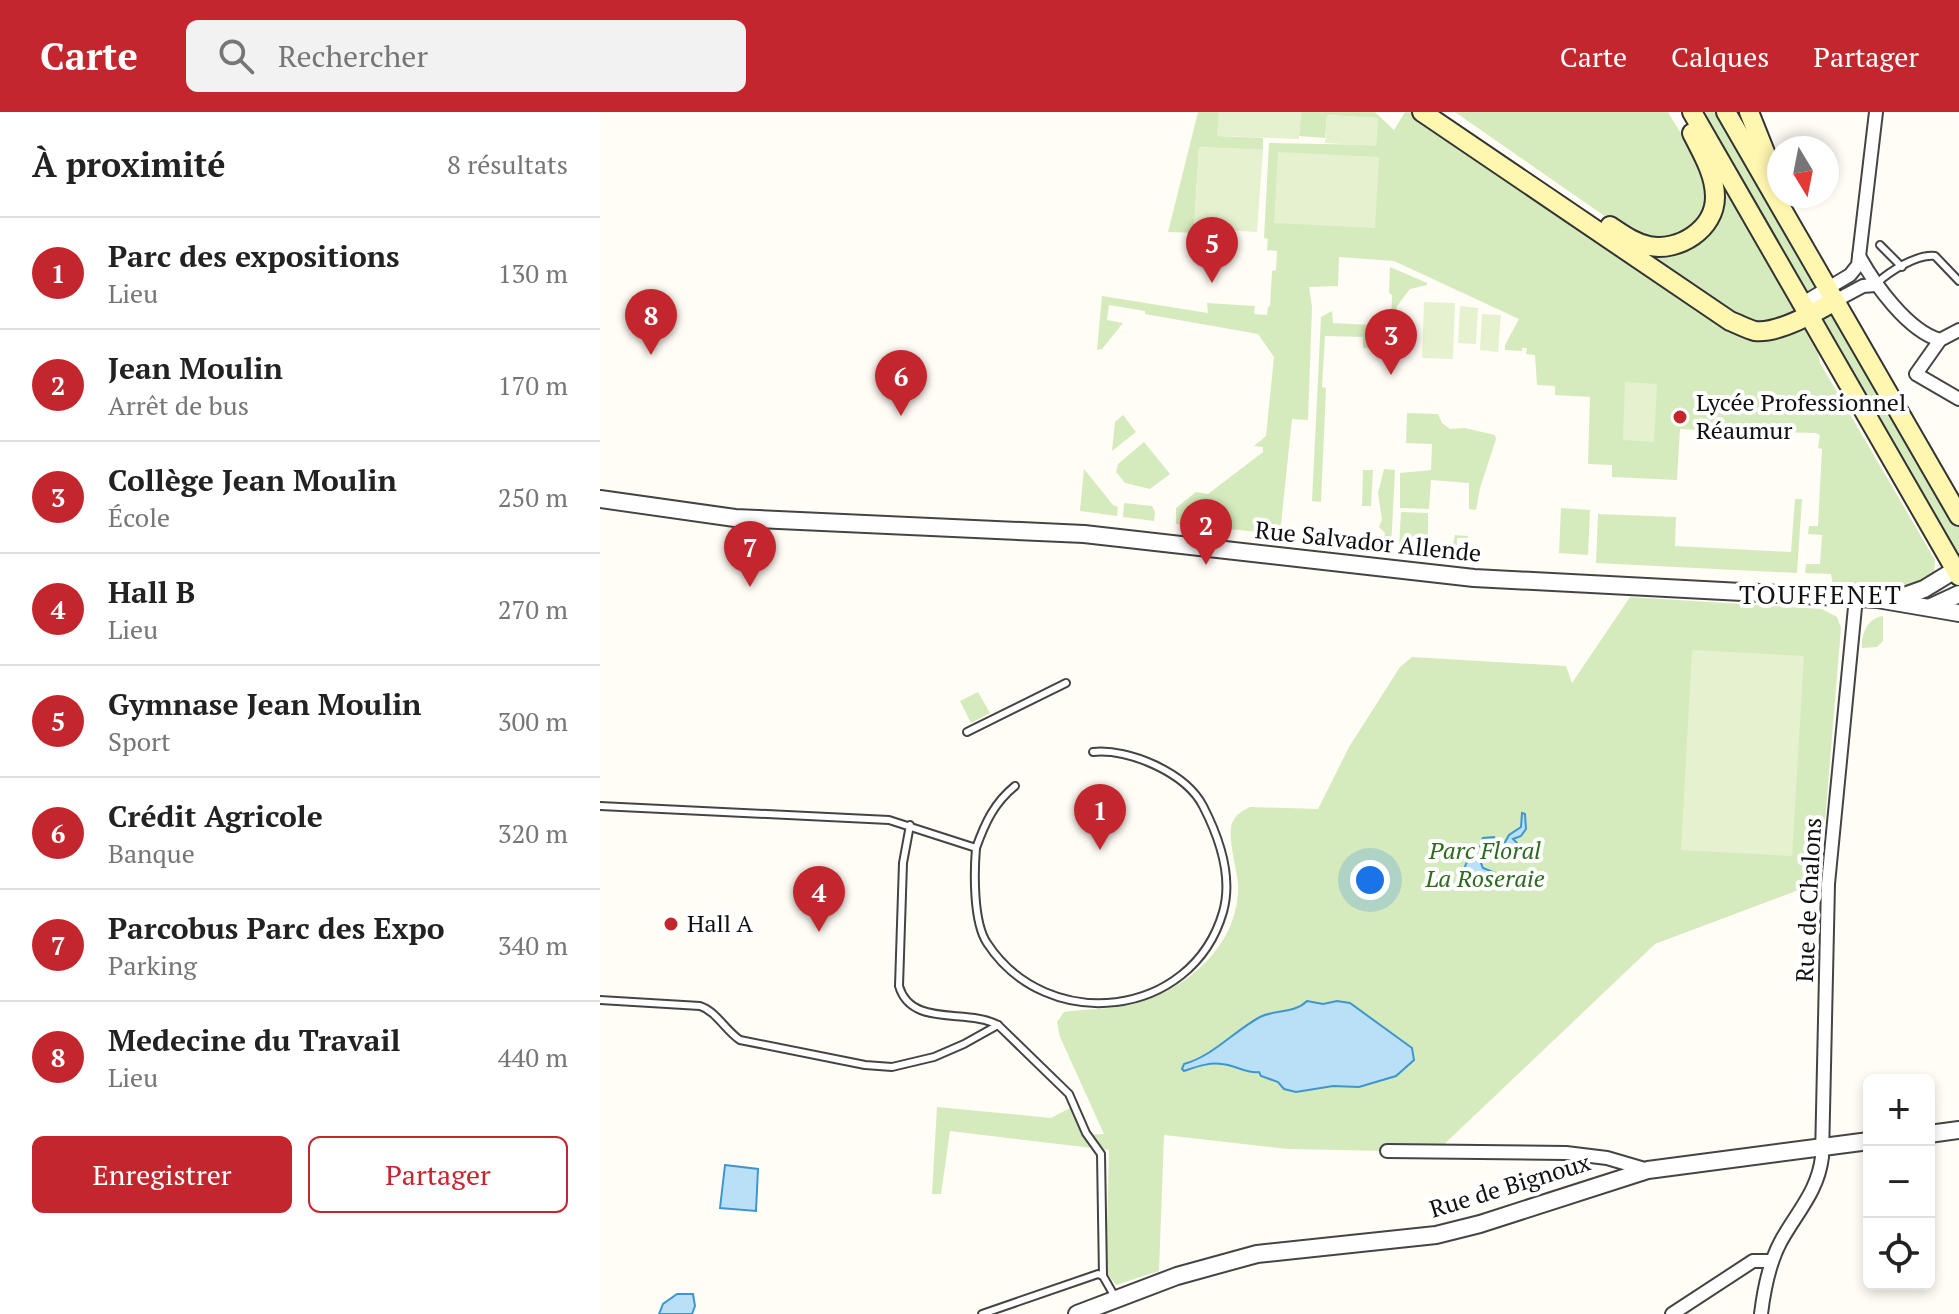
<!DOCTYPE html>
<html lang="fr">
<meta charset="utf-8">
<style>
:root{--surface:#fff;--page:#f2f2f2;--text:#222;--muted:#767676;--line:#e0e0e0;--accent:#c4262e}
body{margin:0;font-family:"PT Serif",serif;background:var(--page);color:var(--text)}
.controls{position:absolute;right:24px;bottom:24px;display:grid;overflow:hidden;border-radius:12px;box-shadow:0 4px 12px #0003}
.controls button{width:72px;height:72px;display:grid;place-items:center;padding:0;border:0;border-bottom:2px solid var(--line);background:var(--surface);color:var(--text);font:40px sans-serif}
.compass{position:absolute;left:1167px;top:24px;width:72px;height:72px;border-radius:50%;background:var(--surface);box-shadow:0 4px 12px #0003;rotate:170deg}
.you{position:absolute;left:770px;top:768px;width:28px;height:28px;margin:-20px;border:6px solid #fff;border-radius:50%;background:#1a73e8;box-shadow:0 0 0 12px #1a73e833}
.badge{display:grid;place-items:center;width:52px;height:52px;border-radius:50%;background:var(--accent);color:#fff;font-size:26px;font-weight:700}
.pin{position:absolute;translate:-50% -66px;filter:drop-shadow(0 2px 4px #0008)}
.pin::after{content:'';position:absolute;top:42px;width:28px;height:24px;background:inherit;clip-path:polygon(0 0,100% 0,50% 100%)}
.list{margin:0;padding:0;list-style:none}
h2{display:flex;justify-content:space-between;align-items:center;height:104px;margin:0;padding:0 32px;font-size:34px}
h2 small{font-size:26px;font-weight:400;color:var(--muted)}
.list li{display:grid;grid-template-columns:52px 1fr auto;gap:24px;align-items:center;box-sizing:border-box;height:112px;padding:0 32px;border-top:2px solid var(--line)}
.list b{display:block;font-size:30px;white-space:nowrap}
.list p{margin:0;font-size:26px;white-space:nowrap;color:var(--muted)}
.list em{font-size:26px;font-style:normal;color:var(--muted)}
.actions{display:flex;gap:16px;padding:24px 32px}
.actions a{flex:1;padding:18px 0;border:2px solid var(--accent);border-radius:12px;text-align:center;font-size:28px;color:var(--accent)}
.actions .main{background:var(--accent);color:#fff}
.icon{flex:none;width:44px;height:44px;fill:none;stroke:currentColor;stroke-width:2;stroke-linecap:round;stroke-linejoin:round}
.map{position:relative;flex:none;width:1359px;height:1202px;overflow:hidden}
header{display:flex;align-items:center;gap:48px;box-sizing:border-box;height:112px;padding:0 40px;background:var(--accent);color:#fff}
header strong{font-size:38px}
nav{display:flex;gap:44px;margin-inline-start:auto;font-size:28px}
.search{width:560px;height:72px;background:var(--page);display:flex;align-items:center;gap:20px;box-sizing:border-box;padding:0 28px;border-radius:12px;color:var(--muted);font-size:30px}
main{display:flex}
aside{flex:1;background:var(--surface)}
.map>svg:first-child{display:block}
</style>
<header>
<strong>Carte</strong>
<div class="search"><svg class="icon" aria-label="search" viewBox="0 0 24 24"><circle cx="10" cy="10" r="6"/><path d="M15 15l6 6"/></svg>Rechercher</div>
<nav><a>Carte</a><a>Calques</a><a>Partager</a></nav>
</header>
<main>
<aside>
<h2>À proximité<small>8 résultats</small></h2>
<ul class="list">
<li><span class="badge">1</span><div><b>Parc des expositions</b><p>Lieu</p></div><em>130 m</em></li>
<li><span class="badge">2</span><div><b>Jean Moulin</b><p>Arrêt de bus</p></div><em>170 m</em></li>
<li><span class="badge">3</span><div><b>Collège Jean Moulin</b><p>École</p></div><em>250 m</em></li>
<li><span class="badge">4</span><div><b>Hall B</b><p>Lieu</p></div><em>270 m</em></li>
<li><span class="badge">5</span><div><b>Gymnase Jean Moulin</b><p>Sport</p></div><em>300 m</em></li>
<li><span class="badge">6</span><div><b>Crédit Agricole</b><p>Banque</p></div><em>320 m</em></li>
<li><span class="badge">7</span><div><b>Parcobus Parc des Expo</b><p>Parking</p></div><em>340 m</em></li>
<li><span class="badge">8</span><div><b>Medecine du Travail</b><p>Lieu</p></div><em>440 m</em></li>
</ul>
<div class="actions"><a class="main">Enregistrer</a><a>Partager</a></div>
</aside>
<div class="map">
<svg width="1359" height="1202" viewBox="0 0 1359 1202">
<rect width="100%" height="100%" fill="#fffdf5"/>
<g fill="#d5ebbd">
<polygon points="598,0 619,0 618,24 663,26 663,38 599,35 594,116 598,116 597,121 568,120"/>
<path d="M701,0H775L794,18L805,0H814L1137,220L1202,214L1206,215L1216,233L1220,251L1335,448L1334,461C1308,484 1266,474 1233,473L1231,462L1205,461L1206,452H1220L1222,423L1208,422L1209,414H1218L1222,337L1218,336L1220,323L1216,321L1107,318V307L1099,306L1098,318L1080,317L1077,368L1012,365V353L988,352L990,285L955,283V274L937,273L935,243L926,242L927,236H922V239L905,238V233L919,207L794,149L739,145L738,174L709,175L712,195L708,308L692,307L680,422L576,412V396L596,380L608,382L663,340V335L654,334L666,324L674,245L658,222L545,202V199L509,193L507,208L523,211L502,237L497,238L502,184L608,201L607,191L655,194L654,202L667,203L668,195L670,194L672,159L676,158L677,139L667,138L668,127L664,126L669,31L776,33L777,6L727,3L725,26L699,24Z"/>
<path d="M855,0H1068C1088,35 1128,81 1090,116C1071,134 1049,126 1026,119Z"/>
<polygon points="1099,0 1117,0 1219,177 1209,185"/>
<polygon points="1123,76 1126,76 1196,197 1195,202 1181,208 1151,213 1044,144 1046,141 1081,138"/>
<polygon points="790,155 827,171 827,173 810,177 797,194 793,212 779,232 779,236 763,236 763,225 725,224 722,275 726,276 721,390 712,389 721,205 732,199 733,211 772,213 772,218 786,218 787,214 791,213 792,183 789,181"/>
<polygon points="1233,198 1359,415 1359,446 1219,206"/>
<polygon points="807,301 838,302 842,311 850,317 865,316 895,323 896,327 880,376 876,398 869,397 869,371 831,368 829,397 800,396 800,361 831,358 832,332 806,331"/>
<polygon points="523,303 536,320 512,339 515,310"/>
<polygon points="544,330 570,362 550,377 525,371 516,360 518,352"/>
<polygon points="484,357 513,393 518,395 517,404 480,399"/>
<polygon points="784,357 795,358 791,436 777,432 779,428 784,428 785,421 779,415 782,408 778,381"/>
<polygon points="763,358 773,358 771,394 762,394"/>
<polygon points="1195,387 1202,387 1197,461 996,451 998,402 1076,405 1075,434 1191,440"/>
<polygon points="524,391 552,394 555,400 554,409 523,405"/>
<polygon points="961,396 990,398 988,443 959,441"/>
<polygon points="801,400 828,401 828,434 852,436 855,423 868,424 868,426 857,426 857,444 799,435"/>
<path d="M1030,485L1222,497L1237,505L1241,516L1220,770L1055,832L836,1040L688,1037L564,1023L559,1159L516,1173L506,1160L509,1038L350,1019L341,1082H332L337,995L451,1006L472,995L483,1023L504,1022L460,925L457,910L464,900C491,896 518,898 544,889C593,872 640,829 638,772C637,757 627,725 632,711C636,702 642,699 650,695L718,697L749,635L800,555L812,545L966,554L972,571Z"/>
<path d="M1283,504V529L1277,535L1262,536C1261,521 1268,506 1283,504Z"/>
<polygon points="378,580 390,601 371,611 360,589"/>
</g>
<g fill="#e6f2cf">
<polygon points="619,0 701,0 699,27 617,24"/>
<polygon points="727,3 778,6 776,34 725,31"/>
<polygon points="599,35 663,38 657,120 594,116"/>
<polygon points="678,40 779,45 775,116 674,111"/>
<polygon points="824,190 855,191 853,247 822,246"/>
<polygon points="860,194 878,196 876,232 858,231"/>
<polygon points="882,202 901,203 898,240 880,238"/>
<polygon points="1025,270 1057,272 1054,330 1023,328"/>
<polygon points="1092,538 1204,544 1192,744 1081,738"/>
</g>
<g fill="#b9e0f7" stroke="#3f96cf" stroke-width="2">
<path d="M922,701L925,702L926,717L921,724L913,727L917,731L916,735L912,738L899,737L881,751L883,756L898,762L899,771L895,774C885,773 870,765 864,757L868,747H878L885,743L880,734L883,726L894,725L899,733L904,732L909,723L921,715Z"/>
<path d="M707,889L723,892L737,889L750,891L812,936L814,948L796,964L759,975L733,974L696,980L684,977L678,970L661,964L659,960C647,962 635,953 622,952C609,950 596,955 584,959L582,957L584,952C613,944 634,919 660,905C676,897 694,902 707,889Z"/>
<polygon points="125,1053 158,1057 156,1099 120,1096"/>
<polygon points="77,1182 93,1182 95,1194 92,1202 59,1202 63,1192"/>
</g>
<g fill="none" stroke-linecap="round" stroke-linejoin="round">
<g stroke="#444" stroke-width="10">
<g id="service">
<polyline points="1280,133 1302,155"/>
<path d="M1277,171C1290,159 1317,142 1335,144L1359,169"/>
<polyline points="367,620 466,571"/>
<path d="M0,694L289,708L376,736C374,760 373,810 387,831C447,923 592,907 623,800C633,765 619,725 603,694C586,661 529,636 493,640"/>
<path d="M310,713L303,751L299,874C311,916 367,896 398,913L469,982L486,1021L501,1042L503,1164"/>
<path d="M376,736C385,711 394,691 415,674"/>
<path d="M0,888L100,894C116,899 126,919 140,928L265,953L292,955L334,945L364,932L398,913"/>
<polyline points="382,1202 498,1162 503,1164 515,1185"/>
</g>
</g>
<g stroke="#444" stroke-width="16">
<g id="minor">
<path d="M1259,144C1275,173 1308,219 1340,228"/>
<polyline points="1235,189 1263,174 1275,173"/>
<polyline points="1203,191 1250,163 1258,153 1276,0"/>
<polyline points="1359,218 1340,228 1316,262 1359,287"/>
<polyline points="787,1039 966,1041 1007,1046 1048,1058"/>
<polyline points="1072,1202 1153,1149 1172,1149"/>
<path d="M1161,1202C1164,1177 1169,1151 1181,1129C1197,1100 1218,1079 1222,1045L1228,772L1256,485"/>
</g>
</g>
<g stroke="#444" stroke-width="20">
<g id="tertiary">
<polyline points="0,387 135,406 484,422 874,466 1277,487 1359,501"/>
<polyline points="1296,487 1324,477 1355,458 1359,459"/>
<polyline points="1331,495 1359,482"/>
<polyline points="1329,1022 1359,1018"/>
<polyline points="477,1202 577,1164 657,1142 836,1123 880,1112 1048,1058 1269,1029"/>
</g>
</g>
<g stroke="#333" stroke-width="22">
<g id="secondary">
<path d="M822,0L1130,209C1138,212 1147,217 1155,219C1178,222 1216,200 1235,189"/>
<polyline points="1092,0 1359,464"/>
<polyline points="1126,0 1359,404"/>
<polyline points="1149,0 1171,55"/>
<path d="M1010,114C1022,122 1034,131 1049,134C1079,140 1115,117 1115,85C1115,62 1102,41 1092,21"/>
</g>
</g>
<use href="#service" stroke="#fff" stroke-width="6"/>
<use href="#minor" stroke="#fff" stroke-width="12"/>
<use href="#tertiary" stroke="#fff" stroke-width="16"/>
<use href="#secondary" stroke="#fff6b0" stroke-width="18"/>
</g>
<g fill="#c4262e" stroke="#fff" stroke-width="3">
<circle cx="1080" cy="305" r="8"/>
<circle cx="71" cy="812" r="8"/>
</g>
<g text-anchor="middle" stroke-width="8" stroke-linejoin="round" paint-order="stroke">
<g font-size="24" fill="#111" stroke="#fff" text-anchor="start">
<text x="1096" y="299">Lycée Professionnel<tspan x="1096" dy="28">Réaumur</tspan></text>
<text x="87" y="820">Hall A</text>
</g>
<g font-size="24" fill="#111" stroke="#fff">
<text transform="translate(768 430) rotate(6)" y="8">Rue Salvador Allende</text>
<text transform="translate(1209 788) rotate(-87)" y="8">Rue de Chalons</text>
<text transform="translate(910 1074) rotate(-17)" y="8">Rue de Bignoux</text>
</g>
<g font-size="24" font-style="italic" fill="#2f6b1f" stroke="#fff">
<text x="885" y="747">Parc Floral<tspan x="885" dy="28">La Roseraie</tspan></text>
</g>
<g font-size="26" letter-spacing="2" fill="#111" stroke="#fff">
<text x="1221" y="492">TOUFFENET</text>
</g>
</g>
</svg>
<div class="controls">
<button>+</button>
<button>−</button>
<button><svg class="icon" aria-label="locate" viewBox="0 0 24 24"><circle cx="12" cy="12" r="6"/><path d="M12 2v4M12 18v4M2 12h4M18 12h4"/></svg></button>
</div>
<svg class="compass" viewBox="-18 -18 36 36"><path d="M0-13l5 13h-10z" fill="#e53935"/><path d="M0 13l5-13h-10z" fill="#767676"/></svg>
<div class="you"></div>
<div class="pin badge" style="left:500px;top:738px">1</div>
<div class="pin badge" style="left:606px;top:453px">2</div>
<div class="pin badge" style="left:791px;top:263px">3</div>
<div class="pin badge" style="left:219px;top:820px">4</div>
<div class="pin badge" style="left:612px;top:171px">5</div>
<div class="pin badge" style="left:301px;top:304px">6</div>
<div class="pin badge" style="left:150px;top:475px">7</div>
<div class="pin badge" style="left:51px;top:243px">8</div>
</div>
</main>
